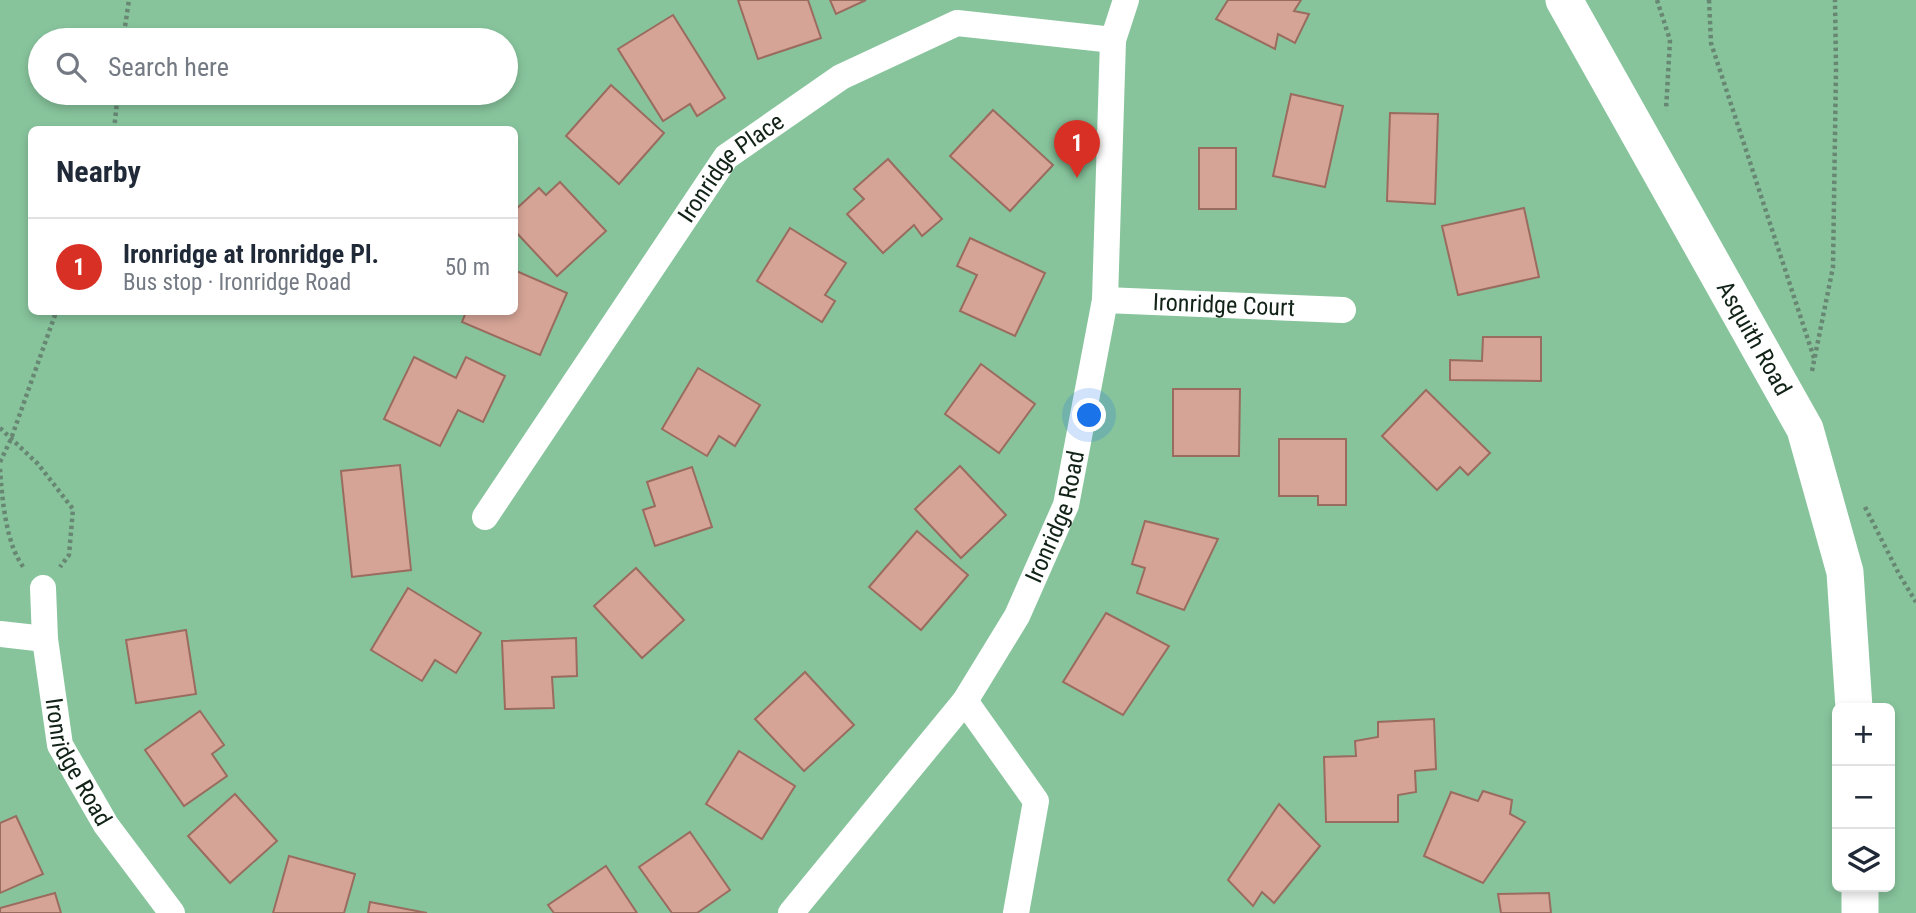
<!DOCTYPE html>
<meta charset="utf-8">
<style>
:root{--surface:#fff;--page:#f2f2f3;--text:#1f2937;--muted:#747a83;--line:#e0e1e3;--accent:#d93025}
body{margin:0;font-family:"Roboto Condensed",sans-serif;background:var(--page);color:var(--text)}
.controls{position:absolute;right:21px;bottom:21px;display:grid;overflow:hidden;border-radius:10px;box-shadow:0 4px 10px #0003}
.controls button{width:63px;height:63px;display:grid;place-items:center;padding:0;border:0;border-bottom:2px solid var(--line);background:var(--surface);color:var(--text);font:35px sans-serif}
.you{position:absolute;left:1090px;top:416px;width:24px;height:24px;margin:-18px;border:5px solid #fff;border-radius:50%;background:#1a73e8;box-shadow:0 0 0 10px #1a73e833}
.badge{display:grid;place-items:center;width:46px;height:46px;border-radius:50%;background:var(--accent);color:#fff;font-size:23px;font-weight:700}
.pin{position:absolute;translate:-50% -58px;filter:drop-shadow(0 2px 4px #0008)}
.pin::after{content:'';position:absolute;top:37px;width:24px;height:21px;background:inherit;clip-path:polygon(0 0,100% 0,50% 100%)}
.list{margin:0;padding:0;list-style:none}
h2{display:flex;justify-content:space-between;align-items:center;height:91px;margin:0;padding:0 28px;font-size:30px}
h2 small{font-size:23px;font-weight:400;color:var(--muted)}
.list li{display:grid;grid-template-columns:46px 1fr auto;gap:21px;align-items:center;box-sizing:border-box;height:98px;padding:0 28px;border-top:2px solid var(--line)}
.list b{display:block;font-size:26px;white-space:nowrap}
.list p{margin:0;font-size:23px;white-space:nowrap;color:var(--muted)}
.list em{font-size:23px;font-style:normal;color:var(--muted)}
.icon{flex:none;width:38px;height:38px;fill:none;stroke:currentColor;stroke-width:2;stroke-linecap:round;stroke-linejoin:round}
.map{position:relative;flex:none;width:1916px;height:913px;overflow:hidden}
.search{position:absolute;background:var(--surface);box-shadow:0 4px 10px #0003;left:28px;top:28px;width:490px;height:77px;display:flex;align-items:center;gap:18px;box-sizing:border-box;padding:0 24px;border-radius:38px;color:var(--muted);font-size:26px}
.panel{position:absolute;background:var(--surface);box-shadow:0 4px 10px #0003;left:28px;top:126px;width:490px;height:189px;border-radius:10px}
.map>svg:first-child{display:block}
</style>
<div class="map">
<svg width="1916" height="913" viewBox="0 0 1916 913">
<rect width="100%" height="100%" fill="#c1eed0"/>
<path fill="#87c49c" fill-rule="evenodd" d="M0,0H1916V913H0ZM40,40H506V93H40ZM32,130H514V312H32ZM1837,708H1890V887H1837Z"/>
<g fill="#d5a496" stroke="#9a6c5f" stroke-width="2">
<polygon points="738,0 808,0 821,38 758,59"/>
<polygon points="830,0 866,0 836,14"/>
<polygon points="1228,0 1301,0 1294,11 1309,14 1295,43 1278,34 1275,49 1216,19"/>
<polygon points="673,15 725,98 697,116 690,104 663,121 618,49"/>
<polygon points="611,85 664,133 619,184 566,136"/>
<polygon points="1291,94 1343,106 1325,187 1273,176"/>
<polygon points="993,110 1053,165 1010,211 950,156"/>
<polygon points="1390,113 1438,114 1435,204 1387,201"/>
<rect x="1199" y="148" width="37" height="61"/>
<polygon points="888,159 942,219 922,236 914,225 883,253 847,214 864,199 854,189"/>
<polygon points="560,182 606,231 557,276 514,230 514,211 539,188 546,195"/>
<polygon points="1524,208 1539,277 1458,295 1442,226"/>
<polygon points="790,228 846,263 825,295 835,301 822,322 757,281"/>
<polygon points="970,238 1045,273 1015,336 960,311 977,275 957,266"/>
<polygon points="514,270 567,293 540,355 462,322 466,312 514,312"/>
<polygon points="1483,337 1541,337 1541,381 1450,380 1450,360 1482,361"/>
<polygon points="414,357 456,378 466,357 505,376 483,422 458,410 440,446 384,419"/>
<polygon points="981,364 1035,404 999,453 945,414"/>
<polygon points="698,368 760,405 735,446 719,436 707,456 662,429"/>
<polygon points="1173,389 1240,389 1239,456 1173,456"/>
<polygon points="1426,390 1490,453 1468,475 1460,467 1437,490 1382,436"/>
<polygon points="1279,439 1346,439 1346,505 1318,505 1318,496 1279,496"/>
<polygon points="400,465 411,570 352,577 341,471"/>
<polygon points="960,466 1006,515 961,558 915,509"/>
<polygon points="692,467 712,527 655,546 643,510 655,506 647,482"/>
<polygon points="1145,521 1218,539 1184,610 1137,593 1145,568 1132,564"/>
<polygon points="917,531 968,575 921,630 869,587"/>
<polygon points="636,568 684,620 642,658 594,606"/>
<polygon points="408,588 481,633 456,673 435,660 422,681 371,650"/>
<polygon points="1106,613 1169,646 1123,715 1063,682"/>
<polygon points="186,630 196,694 136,703 126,640"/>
<polygon points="576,638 577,676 552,677 554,708 505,709 502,641"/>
<polygon points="805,672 854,725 804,771 755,719"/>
<polygon points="200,711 224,745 212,754 227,776 184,806 145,750"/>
<polygon points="1434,719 1436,769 1415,771 1416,792 1398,795 1398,822 1326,822 1324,757 1356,756 1355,741 1378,737 1378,722"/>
<polygon points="739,751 795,786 762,839 706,804"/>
<polygon points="1483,791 1512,800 1510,814 1525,822 1483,883 1424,856 1451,792 1478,801"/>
<polygon points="235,794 277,841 230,883 188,836"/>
<polygon points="1279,804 1320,846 1274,903 1262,892 1253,906 1228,880"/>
<polygon points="16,816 43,874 0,893 0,823"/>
<polygon points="690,832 730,890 697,913 672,913 639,867"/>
<polygon points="289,856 355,874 344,913 273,913"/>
<polygon points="606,866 637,913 554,913 548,905"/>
<polygon points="55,893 61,913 0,913 0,908"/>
<polygon points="1549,893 1551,913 1501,913 1498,894"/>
<polygon points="370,902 427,913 368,913"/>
</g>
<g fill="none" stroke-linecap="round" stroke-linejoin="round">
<g stroke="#688773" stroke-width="4.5" stroke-dasharray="3.5 3.5" stroke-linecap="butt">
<polyline points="1657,0 1670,40 1666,110"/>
<polyline points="1709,0 1711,43 1814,358"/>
<polyline points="123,40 129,0"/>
<polyline points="114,130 118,93"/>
<polyline points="1812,371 1833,267 1836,69 1835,0"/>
<polyline points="0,428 38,464 73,509 69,555 60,567"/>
<polyline points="0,462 11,439 56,312"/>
<path d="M0,469C2,498 6,547 25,569"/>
<polyline points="1865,507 1899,574 1916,602"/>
</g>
<g stroke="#fff" stroke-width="26">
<path id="s1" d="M1105,300L1343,310"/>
<path id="s2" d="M485,517L726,157L841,77L957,23L1113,40"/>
<path id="s3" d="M43,588L45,639L60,745L106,825L172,913"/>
<polyline points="0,634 45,639"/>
<polyline points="965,701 1036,801 1016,913"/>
<path id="s4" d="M791,913L965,701L1017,616L1066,505L1105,300L1113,40L1126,0"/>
</g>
<g stroke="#fff" stroke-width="37">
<path id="s5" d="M1564,0L1805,429L1845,572L1854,708"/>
<polyline points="1860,887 1860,913"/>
</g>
</g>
<g text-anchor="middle" stroke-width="5" stroke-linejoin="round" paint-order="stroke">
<g font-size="24" fill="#112217" stroke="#fff">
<text dy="8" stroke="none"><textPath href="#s2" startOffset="429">Ironridge Place</textPath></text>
<text dy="8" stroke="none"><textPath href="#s1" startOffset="119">Ironridge Court</textPath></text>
<text dy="8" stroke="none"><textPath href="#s5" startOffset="388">Asquith Road</textPath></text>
<text dy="8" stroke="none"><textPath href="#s4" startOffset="481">Ironridge Road</textPath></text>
<text dy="8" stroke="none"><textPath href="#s3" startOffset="180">Ironridge Road</textPath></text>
</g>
</g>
</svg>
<div class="controls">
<button>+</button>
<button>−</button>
<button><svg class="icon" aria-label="layers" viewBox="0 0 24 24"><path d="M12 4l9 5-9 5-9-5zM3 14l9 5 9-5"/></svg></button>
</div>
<div class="you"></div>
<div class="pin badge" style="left:1077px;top:178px">1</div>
<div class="search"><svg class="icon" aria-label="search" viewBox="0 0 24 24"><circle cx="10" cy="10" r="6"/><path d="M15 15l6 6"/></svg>Search here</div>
<section class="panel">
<h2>Nearby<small></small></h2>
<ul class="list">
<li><span class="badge">1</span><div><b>Ironridge at Ironridge Pl.</b><p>Bus stop · Ironridge Road</p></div><em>50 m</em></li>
</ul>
</section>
</div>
